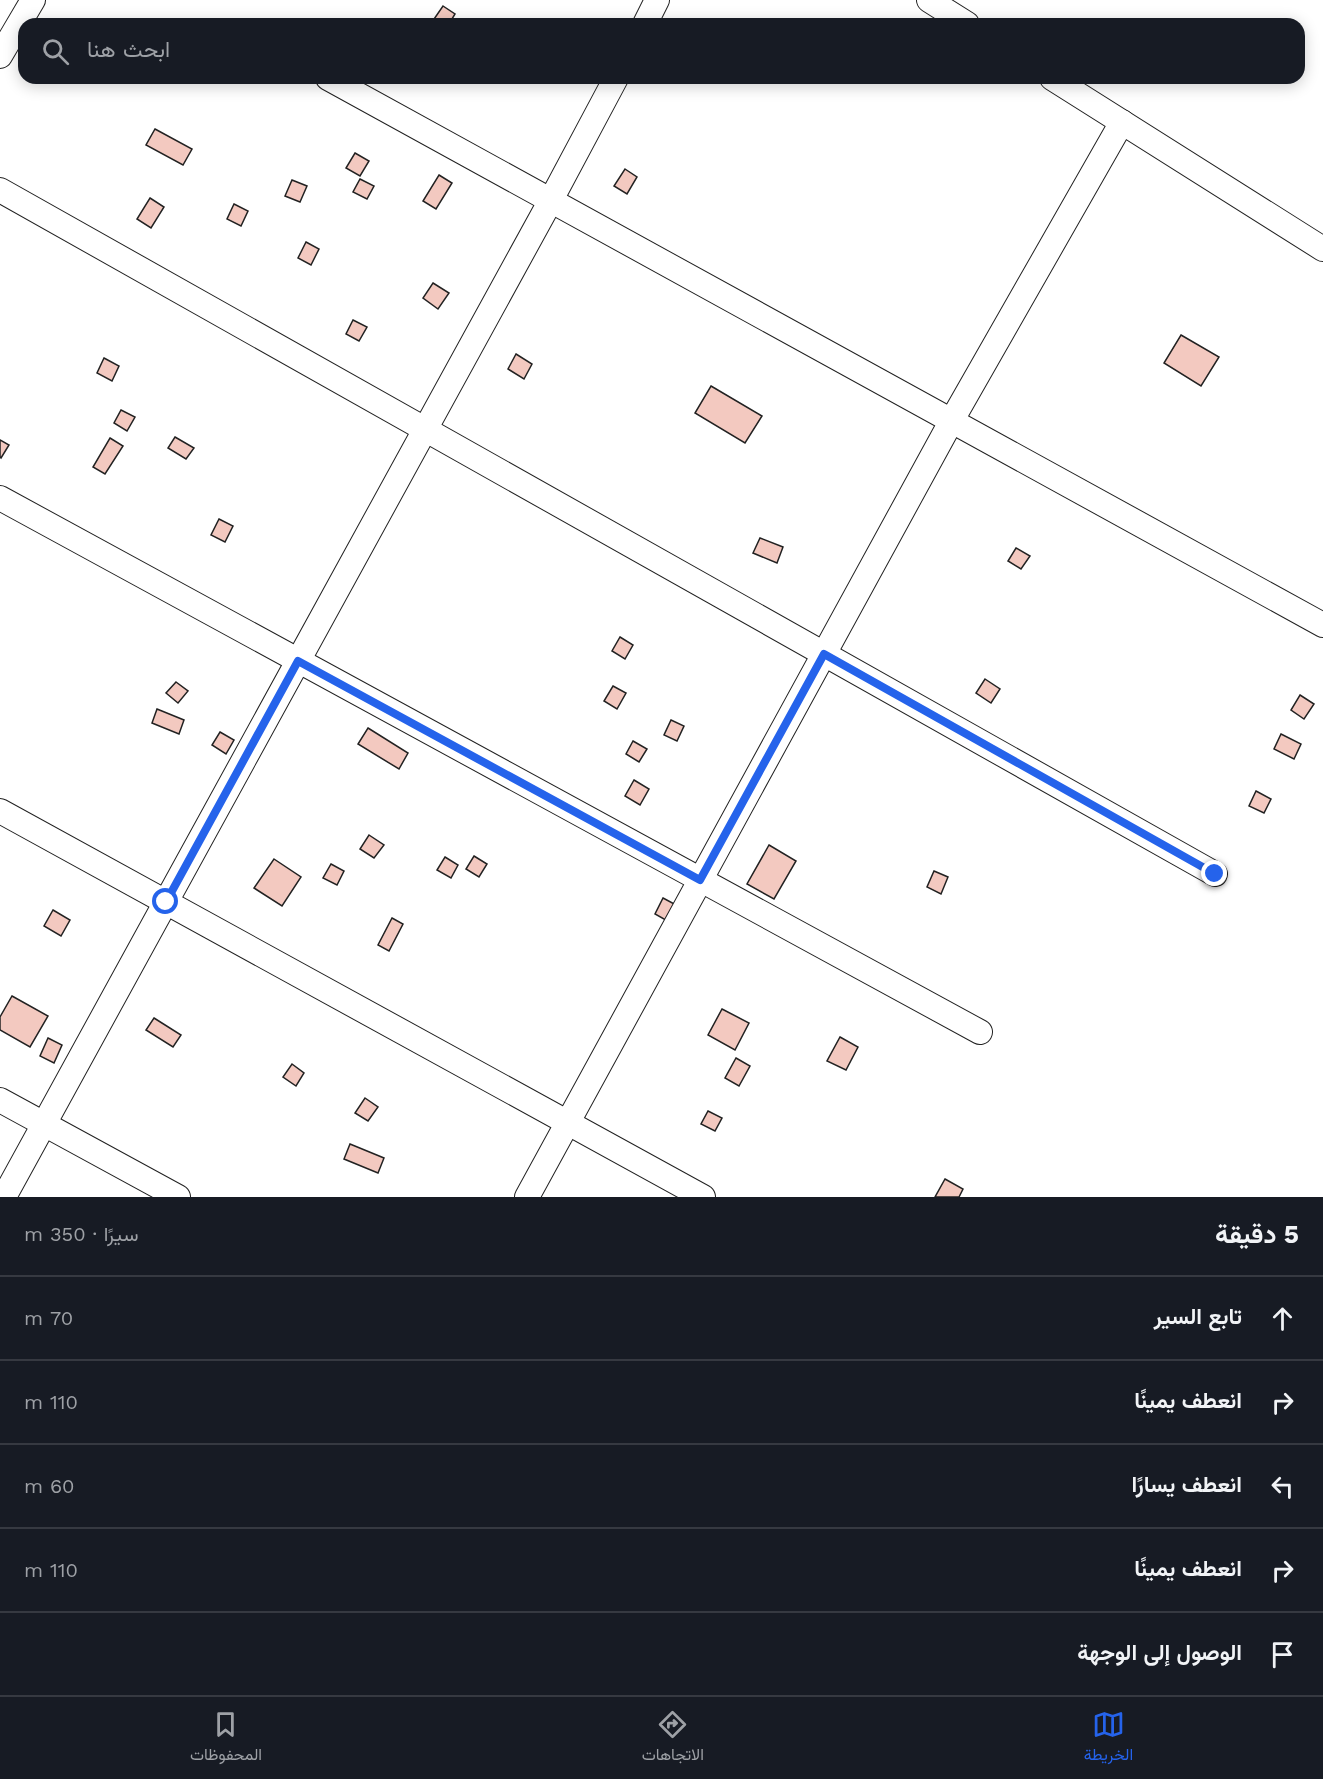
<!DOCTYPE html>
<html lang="ar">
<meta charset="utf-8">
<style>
:root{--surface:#171b24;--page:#242831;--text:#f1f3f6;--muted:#9ea1a6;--line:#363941;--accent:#2563eb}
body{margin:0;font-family:"Work Sans",Vazirmatn,sans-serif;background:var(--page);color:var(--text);direction:rtl}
.stop{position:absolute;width:18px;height:18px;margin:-14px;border:4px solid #2563eb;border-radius:50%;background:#fff}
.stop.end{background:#2563eb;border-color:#fff;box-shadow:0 2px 6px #0008}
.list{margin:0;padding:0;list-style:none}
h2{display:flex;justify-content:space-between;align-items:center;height:78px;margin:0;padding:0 24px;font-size:26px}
h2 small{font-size:20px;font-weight:400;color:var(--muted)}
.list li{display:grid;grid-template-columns:39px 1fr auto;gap:18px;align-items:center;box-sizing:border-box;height:84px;padding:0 24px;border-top:2px solid var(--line)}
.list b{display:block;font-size:22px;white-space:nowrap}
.list em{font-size:20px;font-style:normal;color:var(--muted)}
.icon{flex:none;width:33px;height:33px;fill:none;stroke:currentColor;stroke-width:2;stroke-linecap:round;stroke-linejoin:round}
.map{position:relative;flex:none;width:1323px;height:1197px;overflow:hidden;direction:ltr}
.search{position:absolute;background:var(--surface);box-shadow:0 3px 15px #0003;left:18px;right:18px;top:18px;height:66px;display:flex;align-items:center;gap:15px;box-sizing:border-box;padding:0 21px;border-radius:18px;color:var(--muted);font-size:22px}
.sheet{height:498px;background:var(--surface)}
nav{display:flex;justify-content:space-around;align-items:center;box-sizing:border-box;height:84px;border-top:2px solid var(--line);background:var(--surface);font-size:16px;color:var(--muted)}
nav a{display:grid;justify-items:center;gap:3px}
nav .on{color:var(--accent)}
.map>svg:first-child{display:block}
</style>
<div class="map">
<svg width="1323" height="1197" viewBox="0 0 1323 1197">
<rect width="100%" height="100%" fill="#fff"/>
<g fill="#f3c9c0" stroke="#222" stroke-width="1.5">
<polygon points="443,6 455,14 449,24 436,24 432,22"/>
<polygon points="155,129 192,149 183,165 146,145"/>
<polygon points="355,153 369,161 360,176 346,168"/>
<polygon points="625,169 637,177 627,194 614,186"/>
<polygon points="439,175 452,183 436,209 423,201"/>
<polygon points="360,179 374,186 367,199 353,192"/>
<polygon points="292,180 307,186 300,202 285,196"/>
<polygon points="150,198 164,207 151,228 137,219"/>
<polygon points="234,204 248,211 241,226 227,219"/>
<polygon points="306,242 319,249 311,265 298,258"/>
<polygon points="433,283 449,293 438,309 423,298"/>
<polygon points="353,320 367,327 359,341 346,334"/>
<polygon points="1181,335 1219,357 1201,386 1164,363"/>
<polygon points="516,354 532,364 524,379 508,369"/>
<polygon points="104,358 119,366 112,381 97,373"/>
<polygon points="711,386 762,416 745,443 695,413"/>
<polygon points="121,410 135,417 127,431 114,423"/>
<polygon points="175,437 194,448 186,459 168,448"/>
<polygon points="110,438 123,446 105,474 93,467"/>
<polygon points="0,440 9,445 1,458 0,457"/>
<polygon points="219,519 233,526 225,542 211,535"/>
<polygon points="760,538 783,547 777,563 753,553"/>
<polygon points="1016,548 1030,556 1021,569 1008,561"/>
<polygon points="620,637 633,645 625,659 612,651"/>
<polygon points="985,679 1000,689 991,703 976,693"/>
<polygon points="176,682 188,691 178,703 166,693"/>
<polygon points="613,686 626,693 617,709 604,701"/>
<polygon points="1300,695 1314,704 1304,719 1291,710"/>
<polygon points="157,709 184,720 179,734 152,723"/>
<polygon points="671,720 684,726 677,741 664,735"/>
<polygon points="368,728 408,753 399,769 358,744"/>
<polygon points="220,732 234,740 226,754 212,745"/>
<polygon points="1281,734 1301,744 1294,759 1274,749"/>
<polygon points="633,741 647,749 639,762 626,754"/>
<polygon points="634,780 649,789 640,805 625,796"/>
<polygon points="1256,791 1271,799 1264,813 1249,806"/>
<polygon points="369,835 384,845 374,858 360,849"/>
<polygon points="769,845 796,861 774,899 747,884"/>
<polygon points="474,856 487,864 479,877 466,869"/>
<polygon points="445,857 458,865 451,878 437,870"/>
<polygon points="274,859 301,877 282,906 254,888"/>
<polygon points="331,864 344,871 337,885 323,878"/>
<polygon points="934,871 948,877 941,894 927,887"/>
<polygon points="663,898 680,907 671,923 655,914"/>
<polygon points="53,910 70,920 61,936 44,926"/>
<polygon points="392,918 403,924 389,951 378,945"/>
<polygon points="12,996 48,1016 30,1047 0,1030 0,1017"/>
<polygon points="722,1009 749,1023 735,1050 708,1035"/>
<polygon points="154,1018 181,1035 173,1047 146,1030"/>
<polygon points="840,1037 858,1047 846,1070 827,1061"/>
<polygon points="48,1038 62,1045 54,1063 40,1056"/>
<polygon points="736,1058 750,1066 739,1086 725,1078"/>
<polygon points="292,1064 304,1073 296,1086 283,1077"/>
<polygon points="365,1098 378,1107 368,1121 355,1113"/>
<polygon points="708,1111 722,1118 715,1131 701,1124"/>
<polygon points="350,1144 384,1158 378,1173 344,1159"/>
<polygon points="945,1179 963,1189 959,1197 935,1197"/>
</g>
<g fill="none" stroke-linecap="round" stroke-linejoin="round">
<g stroke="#222" stroke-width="26">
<g id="street">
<polyline points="929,0 967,24"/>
<polyline points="645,24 657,0"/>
<polyline points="0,56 33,0"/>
<polyline points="328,78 1323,625"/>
<polyline points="1052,78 1323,249"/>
<polyline points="0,190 1215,874"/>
<polyline points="0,498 980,1032"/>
<polyline points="0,811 703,1197"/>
<polyline points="0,1100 178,1197"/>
<polyline points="4,1197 551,200 616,78"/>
<polyline points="527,1197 952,420 1122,122"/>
</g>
</g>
<use href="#street" stroke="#fff" stroke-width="24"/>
</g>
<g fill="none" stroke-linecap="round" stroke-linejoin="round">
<polyline stroke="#2563eb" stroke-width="8" points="166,902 298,661 700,880 824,654 1215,874"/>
</g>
</svg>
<div class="stop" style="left:166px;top:902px"></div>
<div class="stop end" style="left:1215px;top:874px"></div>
<div class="search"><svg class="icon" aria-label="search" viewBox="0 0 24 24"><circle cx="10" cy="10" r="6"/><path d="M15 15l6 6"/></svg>ابحث هنا</div>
</div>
<section class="sheet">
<h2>5 دقيقة<small>سيرًا · 350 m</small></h2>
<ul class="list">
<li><svg class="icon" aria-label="ahead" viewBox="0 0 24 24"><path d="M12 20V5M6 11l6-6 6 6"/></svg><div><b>تابع السير</b></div><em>70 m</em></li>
<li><svg class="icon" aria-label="right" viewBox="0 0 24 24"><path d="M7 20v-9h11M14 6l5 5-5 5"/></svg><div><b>انعطف يمينًا</b></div><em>110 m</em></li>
<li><svg class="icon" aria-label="left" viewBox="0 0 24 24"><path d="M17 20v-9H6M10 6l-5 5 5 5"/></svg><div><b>انعطف يسارًا</b></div><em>60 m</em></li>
<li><svg class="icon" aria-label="right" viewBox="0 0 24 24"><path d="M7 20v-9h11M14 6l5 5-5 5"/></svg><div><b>انعطف يمينًا</b></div><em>110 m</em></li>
<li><svg class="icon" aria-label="arrive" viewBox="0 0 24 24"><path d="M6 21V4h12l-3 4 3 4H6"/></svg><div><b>الوصول إلى الوجهة</b></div></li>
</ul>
</section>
<nav>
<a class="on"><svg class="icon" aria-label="map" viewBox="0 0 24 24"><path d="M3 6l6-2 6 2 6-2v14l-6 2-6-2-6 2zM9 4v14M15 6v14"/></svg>الخريطة</a>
<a><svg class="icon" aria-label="directions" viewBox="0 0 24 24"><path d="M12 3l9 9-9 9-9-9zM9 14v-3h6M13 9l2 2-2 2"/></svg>الاتجاهات</a>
<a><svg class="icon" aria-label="saved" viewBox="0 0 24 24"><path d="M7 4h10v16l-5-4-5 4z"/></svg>المحفوظات</a>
</nav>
